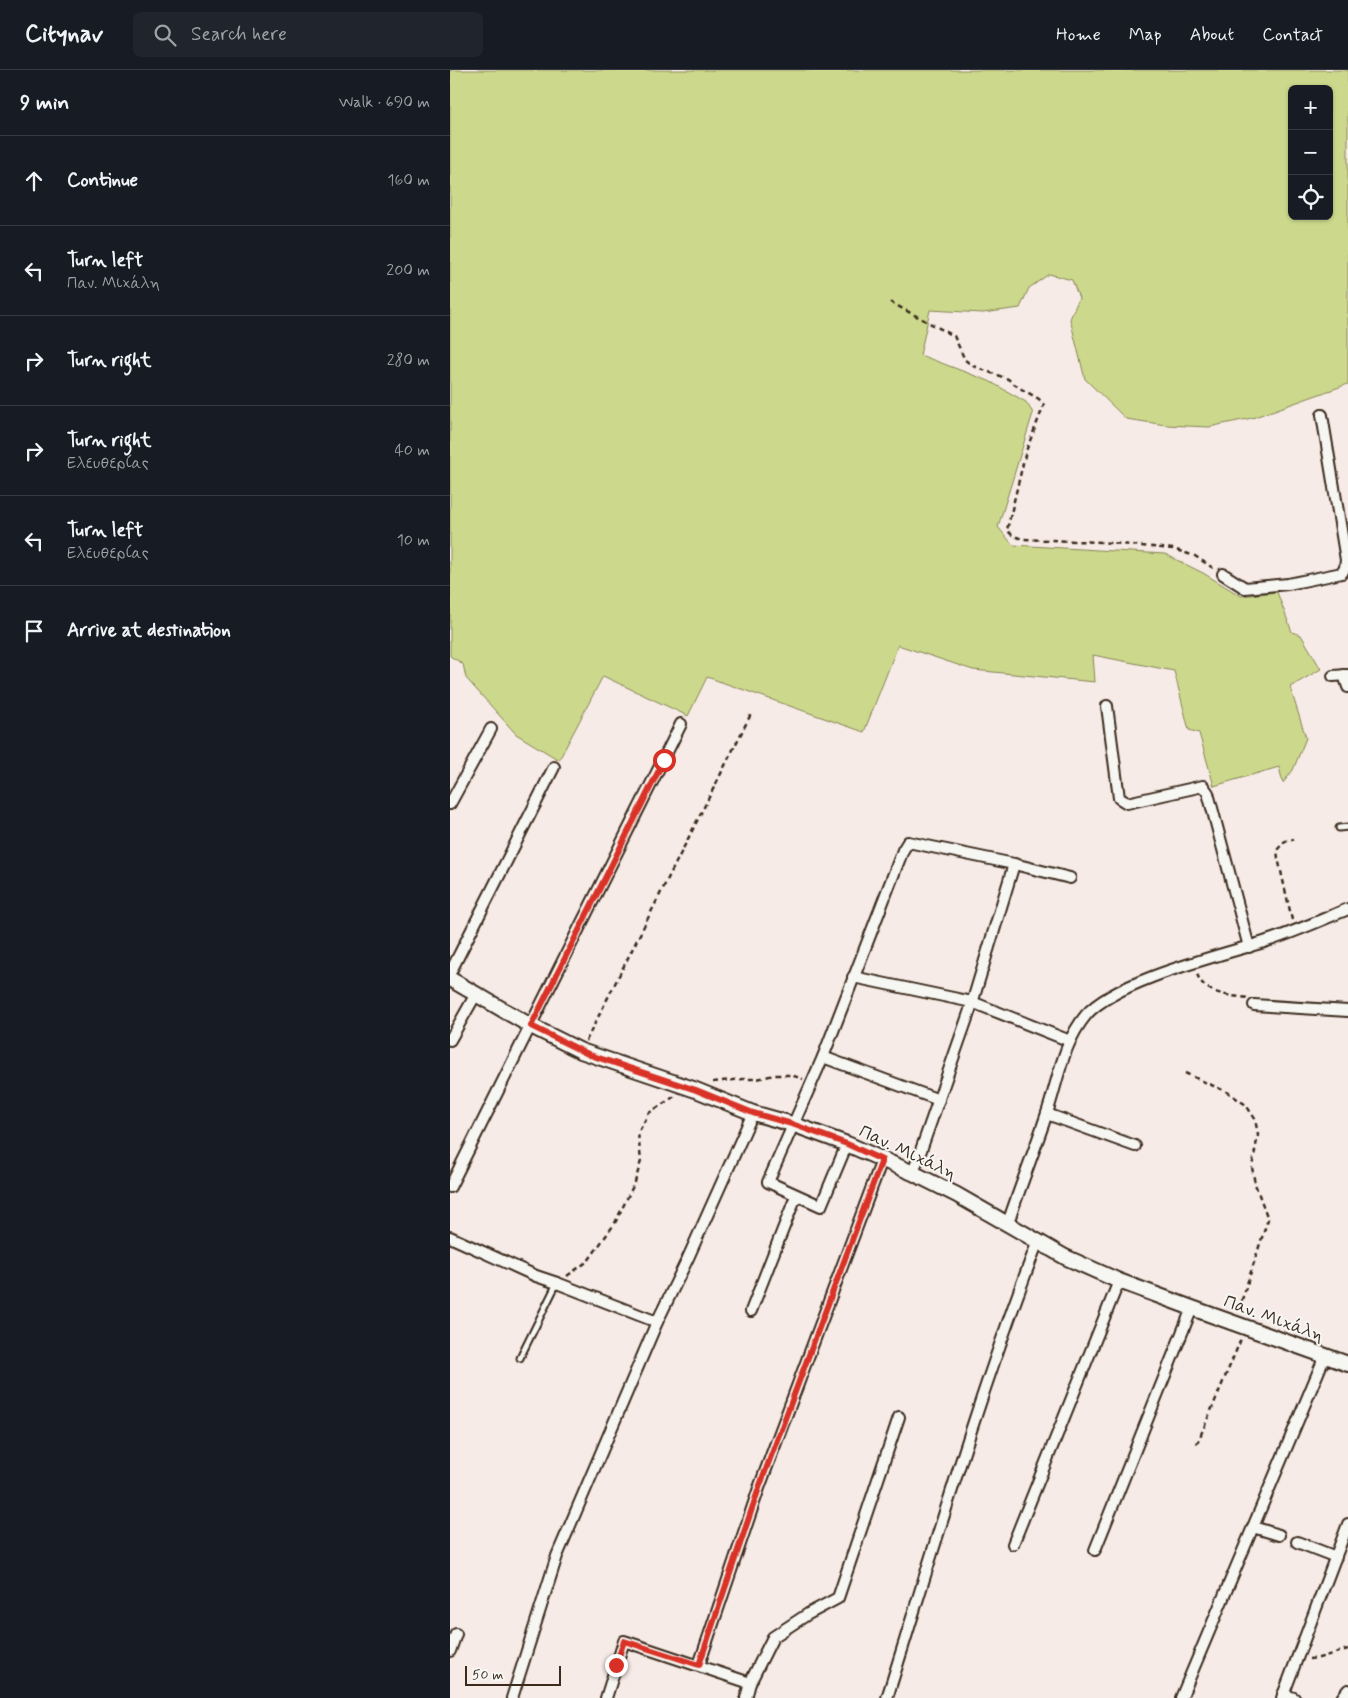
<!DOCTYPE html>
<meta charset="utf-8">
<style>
:root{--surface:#171b24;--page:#20242c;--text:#f1f3f6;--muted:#9ea1a6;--line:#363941}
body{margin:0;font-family:Mynerve,sans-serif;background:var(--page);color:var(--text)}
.controls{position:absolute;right:15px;top:15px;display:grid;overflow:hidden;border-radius:8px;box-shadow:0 1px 4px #0004}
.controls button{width:45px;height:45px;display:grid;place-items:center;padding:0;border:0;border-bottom:1px solid var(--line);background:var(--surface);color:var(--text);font:25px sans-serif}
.scale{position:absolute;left:15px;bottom:12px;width:96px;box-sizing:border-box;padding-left:5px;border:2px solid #3b2a1e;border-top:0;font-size:14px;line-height:18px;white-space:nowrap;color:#3b2a1e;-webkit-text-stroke:4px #f6f6f2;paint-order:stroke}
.stop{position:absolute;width:15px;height:15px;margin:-11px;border:4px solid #d93025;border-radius:50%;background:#fff}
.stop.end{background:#d93025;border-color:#fff;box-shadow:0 1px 5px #0008}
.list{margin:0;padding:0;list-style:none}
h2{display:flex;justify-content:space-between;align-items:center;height:65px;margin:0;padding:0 20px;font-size:21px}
h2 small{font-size:16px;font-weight:400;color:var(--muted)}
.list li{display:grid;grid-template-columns:32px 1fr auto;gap:15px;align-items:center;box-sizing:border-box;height:90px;padding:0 20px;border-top:1px solid var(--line)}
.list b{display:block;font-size:19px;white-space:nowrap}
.list p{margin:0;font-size:16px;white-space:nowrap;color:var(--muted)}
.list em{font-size:16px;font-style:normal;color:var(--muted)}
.icon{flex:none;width:28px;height:28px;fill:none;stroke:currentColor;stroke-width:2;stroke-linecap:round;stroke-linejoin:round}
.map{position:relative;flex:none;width:898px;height:1628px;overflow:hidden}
header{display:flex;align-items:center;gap:30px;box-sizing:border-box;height:70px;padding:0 25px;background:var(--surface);border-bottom:1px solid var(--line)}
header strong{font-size:24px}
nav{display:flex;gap:28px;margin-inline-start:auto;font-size:18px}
.search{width:350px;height:45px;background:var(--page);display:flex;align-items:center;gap:12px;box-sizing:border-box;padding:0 18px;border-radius:8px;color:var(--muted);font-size:19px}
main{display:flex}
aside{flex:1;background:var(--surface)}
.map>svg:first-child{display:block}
</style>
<header>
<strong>Citynav</strong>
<div class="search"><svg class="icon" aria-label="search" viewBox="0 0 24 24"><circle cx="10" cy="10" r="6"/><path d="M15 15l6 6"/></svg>Search here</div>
<nav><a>Home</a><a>Map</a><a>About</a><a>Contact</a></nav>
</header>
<main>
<aside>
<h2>9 min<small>Walk · 690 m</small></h2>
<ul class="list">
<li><svg class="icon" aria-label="ahead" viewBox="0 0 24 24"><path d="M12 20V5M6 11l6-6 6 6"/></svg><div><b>Continue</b></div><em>160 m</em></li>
<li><svg class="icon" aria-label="left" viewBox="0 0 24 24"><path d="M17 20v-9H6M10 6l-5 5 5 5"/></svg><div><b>Turn left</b><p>Παν. Μιχάλη</p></div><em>200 m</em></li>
<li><svg class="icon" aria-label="right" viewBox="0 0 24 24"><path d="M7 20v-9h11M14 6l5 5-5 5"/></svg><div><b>Turn right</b></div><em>280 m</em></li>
<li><svg class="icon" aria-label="right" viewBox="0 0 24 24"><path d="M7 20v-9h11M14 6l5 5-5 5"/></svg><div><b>Turn right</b><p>Ελευθερίας</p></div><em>40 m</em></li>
<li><svg class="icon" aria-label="left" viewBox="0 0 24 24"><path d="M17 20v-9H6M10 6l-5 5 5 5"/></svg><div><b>Turn left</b><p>Ελευθερίας</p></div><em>10 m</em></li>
<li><svg class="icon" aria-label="arrive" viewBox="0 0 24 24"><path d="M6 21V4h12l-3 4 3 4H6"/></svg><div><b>Arrive at destination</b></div></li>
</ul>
</aside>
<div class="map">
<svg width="898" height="1628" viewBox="0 0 898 1628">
<rect width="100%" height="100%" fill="#f7ebe7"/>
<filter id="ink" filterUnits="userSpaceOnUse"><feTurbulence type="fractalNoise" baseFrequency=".02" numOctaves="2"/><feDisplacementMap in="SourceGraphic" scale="10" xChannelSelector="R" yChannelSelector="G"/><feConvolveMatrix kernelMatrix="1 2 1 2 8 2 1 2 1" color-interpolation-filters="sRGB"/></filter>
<g filter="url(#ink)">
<path fill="#ccd98c" stroke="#848255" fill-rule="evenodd" d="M0,0H898V314L802,348L759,357L716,355L676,349L635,309L620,249L629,228L622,210L599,204L579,218L570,238L533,243L480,240L470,285L539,311L576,332L583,343L548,457L563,475L715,484L753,503L791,526L827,522L842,562L851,565L871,599L840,617L856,668L843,700L833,713L829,697L764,716L749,663L739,660L724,601L643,585L645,612L523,600L448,575L414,662L257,607L238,646L153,606L109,690L66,664L16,608L13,594L0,586ZM842,19H879V146H842Z"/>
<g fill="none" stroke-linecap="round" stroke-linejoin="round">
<g stroke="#3b2a1e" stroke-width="9">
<g id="lane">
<polyline points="889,758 898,757"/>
<polyline points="70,1288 107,1213"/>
</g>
</g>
<g stroke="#3b2a1e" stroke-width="14">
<g id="street">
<polyline points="872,345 896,490"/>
<polyline points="773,504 795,518 838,514 892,503 895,498 896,490 898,490"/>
<polyline points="894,605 898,617"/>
<polyline points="883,606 898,605"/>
<polyline points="657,636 669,728 677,733 753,716 758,723 799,877"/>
<polyline points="0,734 41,659"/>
<polyline points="0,903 104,697"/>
<polyline points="403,907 522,932 620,971"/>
<polyline points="804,935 898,941"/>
<polyline points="0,970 26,924"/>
<polyline points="373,987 489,1030"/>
<polyline points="597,1044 685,1076"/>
<polyline points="397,1074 371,1136 318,1112 373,987 453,780 458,772 564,794 620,808"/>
<polyline points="463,1103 520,940 564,794"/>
<polyline points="0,1117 231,654"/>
<path d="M558,1153C570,1117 584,1082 596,1046C608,1012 612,974 636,945C666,910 772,885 817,871C845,862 871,850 898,839"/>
<polyline points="0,1167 86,1206 107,1213 207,1252"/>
<polyline points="301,1241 346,1126"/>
<polyline points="803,1457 829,1465"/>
<polyline points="847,1472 886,1487"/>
<polyline points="563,1474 669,1211"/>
<polyline points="645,1480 742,1238"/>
<polyline points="0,1581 6,1564"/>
<polyline points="249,1595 309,1418 432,1090"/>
<polyline points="300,1613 323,1567 358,1544 388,1528 449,1347"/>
<polyline points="833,1624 844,1628"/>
<polyline points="62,1628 107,1486 127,1439 207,1252 238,1188 303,1043"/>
<polyline points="156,1628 174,1571 300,1613 296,1628"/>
<path d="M437,1628C485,1475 530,1321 588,1171"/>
<polyline points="731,1628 875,1286"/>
<polyline points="832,1628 898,1454"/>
<polyline points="892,1628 898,1620"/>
</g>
</g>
<g stroke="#3b2a1e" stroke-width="18">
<polyline id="secondary" points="0,909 81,956 131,981 246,1020 303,1043 342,1054 397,1074 463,1103 507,1125 615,1187 669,1211 742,1238 898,1294"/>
</g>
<g stroke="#3b2a1e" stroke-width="2.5" stroke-dasharray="5 4" stroke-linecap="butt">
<polyline points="440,232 504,266 515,290 523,296 558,309 568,317 589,329 594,335 576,381 557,460 562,465 572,469 651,472 723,479 745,486 763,498"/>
<polyline points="842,850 828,788 827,780 835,771 844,769"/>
<path d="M747,904C755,925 777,925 797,928"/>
<polyline points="136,971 302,642"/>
<polyline points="735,1003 779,1023 796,1035 805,1049 808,1065 802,1097 805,1114 818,1149 788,1242"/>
<polyline points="263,1012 293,1009 307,1009 324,1005 341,1005 353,1009"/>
<polyline points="117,1206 138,1191 165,1153 185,1112 191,1091 188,1063 199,1043 225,1026"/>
<polyline points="747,1374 791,1269"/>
<polyline points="859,1589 869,1588 898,1579"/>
</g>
<use href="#lane" stroke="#f6f6f2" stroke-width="5"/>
<use href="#street" stroke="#f6f6f2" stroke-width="10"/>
<use href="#secondary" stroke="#f6f6f2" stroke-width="14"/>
</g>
</g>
<g fill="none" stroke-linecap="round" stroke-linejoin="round" filter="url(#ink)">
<polyline stroke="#d93025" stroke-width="6" points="166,1595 174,1571 249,1595 309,1418 432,1090 397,1074 342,1054 303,1043 246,1020 140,985 81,956 214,690"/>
</g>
<g text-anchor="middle" stroke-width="4" stroke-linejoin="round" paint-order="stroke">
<g font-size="18" fill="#3b2a1e" stroke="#f6f6f2">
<text transform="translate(458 1082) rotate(25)" y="6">Παν. Μιχάλη</text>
<text transform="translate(824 1248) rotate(20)" y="6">Παν. Μιχάλη</text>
</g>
</g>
</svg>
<div class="controls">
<button>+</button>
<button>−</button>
<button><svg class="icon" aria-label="locate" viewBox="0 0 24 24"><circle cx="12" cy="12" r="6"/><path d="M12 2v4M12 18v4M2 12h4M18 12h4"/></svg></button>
</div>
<div class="scale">50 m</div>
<div class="stop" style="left:214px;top:690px"></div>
<div class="stop end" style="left:166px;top:1595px"></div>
</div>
</main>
